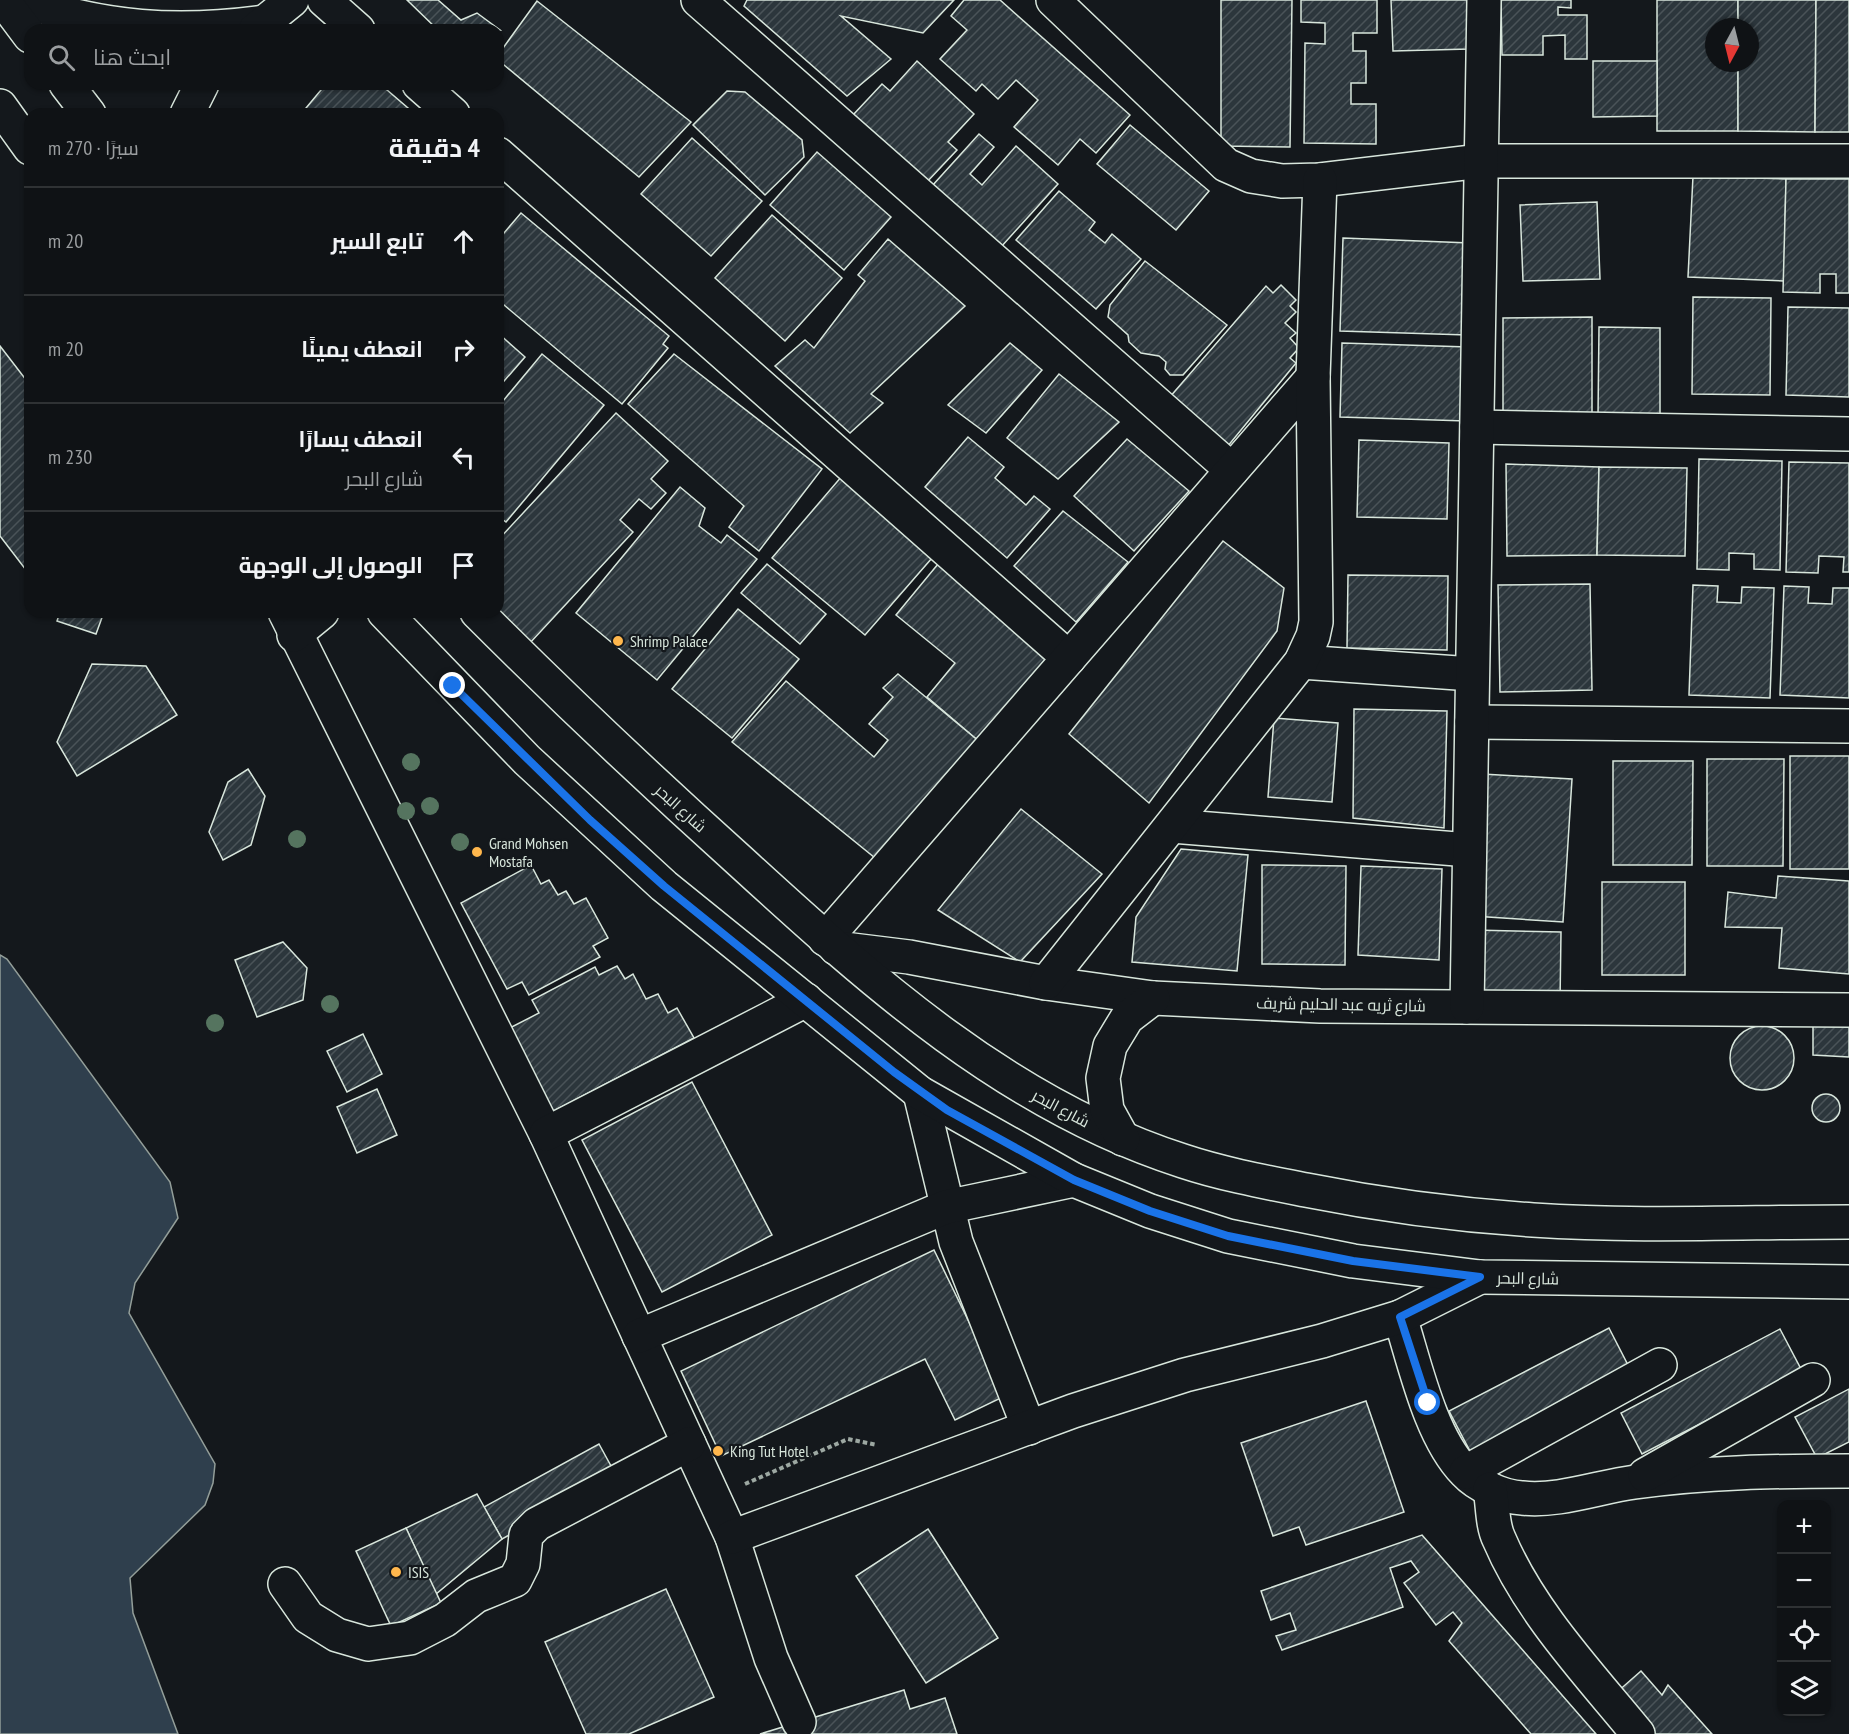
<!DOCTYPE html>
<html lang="ar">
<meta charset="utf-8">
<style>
:root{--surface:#0f1215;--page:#1d2022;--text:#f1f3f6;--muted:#9b9ea0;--line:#2f3234}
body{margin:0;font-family:"PT Sans Narrow",Cairo,sans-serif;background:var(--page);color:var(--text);direction:rtl}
.controls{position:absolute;right:18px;bottom:18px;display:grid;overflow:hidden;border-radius:12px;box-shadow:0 2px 4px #0004}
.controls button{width:54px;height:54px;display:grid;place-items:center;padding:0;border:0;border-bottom:2px solid var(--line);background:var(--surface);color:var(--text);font:30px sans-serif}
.compass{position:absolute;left:1705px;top:18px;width:54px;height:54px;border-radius:50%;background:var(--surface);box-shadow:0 2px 4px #0004;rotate:187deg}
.stop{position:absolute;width:18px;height:18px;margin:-14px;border:4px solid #1a73e8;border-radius:50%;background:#fff}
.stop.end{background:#1a73e8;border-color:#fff;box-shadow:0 2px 6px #0008}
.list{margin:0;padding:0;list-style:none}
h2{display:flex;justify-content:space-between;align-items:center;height:78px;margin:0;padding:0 24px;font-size:26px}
h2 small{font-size:20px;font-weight:400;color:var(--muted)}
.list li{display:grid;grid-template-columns:39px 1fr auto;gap:18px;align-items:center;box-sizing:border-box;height:108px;padding:0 24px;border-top:2px solid var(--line)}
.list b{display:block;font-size:22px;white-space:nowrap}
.list p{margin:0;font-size:20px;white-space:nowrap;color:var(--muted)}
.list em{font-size:20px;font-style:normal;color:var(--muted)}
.icon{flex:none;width:33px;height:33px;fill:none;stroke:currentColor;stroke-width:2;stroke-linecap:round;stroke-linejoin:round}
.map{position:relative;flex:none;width:1849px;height:1734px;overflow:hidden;direction:ltr}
.search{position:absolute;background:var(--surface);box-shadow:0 2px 4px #0004;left:24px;top:24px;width:480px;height:66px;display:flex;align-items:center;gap:15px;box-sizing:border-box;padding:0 21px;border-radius:18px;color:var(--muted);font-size:22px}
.panel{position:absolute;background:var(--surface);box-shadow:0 2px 4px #0004;left:24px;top:108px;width:480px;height:510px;border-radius:18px;direction:rtl}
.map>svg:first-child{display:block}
</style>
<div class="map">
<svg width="1849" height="1734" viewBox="0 0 1849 1734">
<defs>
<pattern id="building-hatch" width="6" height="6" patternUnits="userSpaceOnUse" patternTransform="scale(1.5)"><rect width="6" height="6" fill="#2c363c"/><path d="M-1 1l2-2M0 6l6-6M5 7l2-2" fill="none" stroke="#4a5358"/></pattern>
</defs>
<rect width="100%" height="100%" fill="#14181c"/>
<polygon fill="#2f3f4d" stroke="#939e99" stroke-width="1.5" points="0,955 7,959 170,1182 178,1218 135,1283 129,1313 215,1464 213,1483 205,1505 130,1578 133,1613 178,1734 0,1734"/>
<g fill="url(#building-hatch)" stroke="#d8e6dc" stroke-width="1.5">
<polygon points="407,0 438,0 461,20 477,13 500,30 438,30"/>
<polygon points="747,0 954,0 923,33 841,16 891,59 847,96 744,6"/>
<polygon points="964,0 1000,0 1130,115 1096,153 1080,139 1058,165 1014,127 1038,100 1016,80 998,99 982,84 976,91 940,59 967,30 951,16"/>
<polygon points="1221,0 1292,0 1290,147 1221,146"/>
<polygon points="1301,0 1377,0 1377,33 1353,33 1353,51 1366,51 1366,83 1351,83 1351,104 1376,104 1376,144 1304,143 1305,43 1325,44 1325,23 1301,22"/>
<polygon points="1391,0 1467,0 1469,49 1393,51"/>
<polygon points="1501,0 1571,0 1571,8 1558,7 1558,15 1587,15 1587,59 1565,59 1565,35 1543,36 1543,55 1502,55"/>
<polygon points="1657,0 1738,0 1738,27 1714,27 1714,63 1738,63 1738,131 1657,131"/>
<polygon points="1738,0 1816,0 1815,132 1738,131 1738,63 1750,63 1750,27 1738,27"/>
<polygon points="1816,0 1849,0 1849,132 1815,132"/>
<polygon points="537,1 691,122 639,177 498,60 498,55"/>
<polygon points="917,61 974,114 948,142 957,150 926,183 853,115 882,84 890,91"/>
<polygon points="1593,61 1657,61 1657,116 1593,117"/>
<polygon points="326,84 380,84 415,114 301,114"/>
<polygon points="727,91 745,92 802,140 804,157 765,195 693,125"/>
<polygon points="1130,125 1209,191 1176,230 1097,164"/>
<polygon points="979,134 994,147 970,174 982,185 1016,146 1058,184 1001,247 932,186"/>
<polygon points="692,138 762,201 711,256 641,194"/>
<polygon points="817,152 891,217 844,270 770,205"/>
<polygon points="1693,176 1786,179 1784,281 1688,277"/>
<polygon points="1786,179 1849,179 1849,293 1836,293 1836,274 1820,274 1820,293 1783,292"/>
<polygon points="1059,191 1095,222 1089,230 1105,243 1112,234 1141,259 1096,309 1016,240"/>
<polygon points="1597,202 1600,279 1523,281 1520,205"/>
<polygon points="521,213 669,336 663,344 668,348 622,404 498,300 498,240"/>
<polygon points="772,215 842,278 785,341 715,278"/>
<polygon points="1343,238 1470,243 1467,335 1340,331"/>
<polygon points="888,239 965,306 871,394 883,403 850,433 775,366 805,340 814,348 865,281 858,275"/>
<polygon points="1145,261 1227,325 1183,375 1170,375 1165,369 1166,362 1159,356 1141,353 1129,342 1128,335 1108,317 1110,305"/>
<polygon points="1281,285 1296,300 1290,306 1296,312 1285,323 1296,333 1290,338 1299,348 1290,358 1296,363 1223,452 1169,398 1266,286 1273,293"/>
<polygon points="1693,297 1771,298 1770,395 1692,394"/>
<polygon points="1788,307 1849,308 1849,397 1786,395"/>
<polygon points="1592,317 1592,414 1503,414 1503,318"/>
<polygon points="1599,327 1660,328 1660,416 1598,416"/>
<polygon points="498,333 525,357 498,388"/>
<polygon points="1010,343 1042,370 986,433 948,405"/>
<polygon points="1342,343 1468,347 1466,421 1340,417"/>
<polygon points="0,346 30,385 30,567 26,570 0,536"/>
<polygon points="542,354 604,405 506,522 498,516 498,407"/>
<polygon points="674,354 822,469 759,551 729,527 744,506 628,404"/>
<polygon points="1059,374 1119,422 1058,479 1007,438"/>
<polygon points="616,413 668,461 651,479 666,493 651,509 639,499 620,520 633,532 529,644 498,612 498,540"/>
<polygon points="968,437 1004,467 995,478 1026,505 1034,496 1050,509 1007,558 925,487"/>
<polygon points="1127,439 1189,491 1134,551 1074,496"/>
<polygon points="1359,440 1449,443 1447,519 1357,517"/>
<polygon points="1699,459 1782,461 1780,570 1754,569 1754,554 1729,553 1729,570 1697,569"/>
<polygon points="1789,462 1849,463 1849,572 1843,572 1844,557 1819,556 1818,573 1786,572"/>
<polygon points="1506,464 1599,467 1597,555 1507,556"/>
<polygon points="1599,467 1687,468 1685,556 1597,555"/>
<polygon points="842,476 932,558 865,635 772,558"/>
<polygon points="680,487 705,508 699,526 721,543 727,535 757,559 657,680 576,613"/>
<polygon points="1063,511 1128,562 1076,622 1014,566"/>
<polygon points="1223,541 1284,588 1277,631 1149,803 1069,734"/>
<polygon points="767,564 826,614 800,644 741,593"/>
<polygon points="938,564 1052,658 981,743 927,697 955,663 896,615"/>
<polygon points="1348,575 1448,576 1447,650 1347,648"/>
<polygon points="1590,584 1592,690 1500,692 1498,585"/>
<polygon points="1693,585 1718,586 1717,602 1741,603 1742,587 1774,588 1770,698 1689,695"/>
<polygon points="1784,586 1809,587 1808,603 1832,604 1833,588 1849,588 1849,698 1780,695"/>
<polygon points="738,609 799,659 732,738 672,689"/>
<polygon points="60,612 104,612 96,634 57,621"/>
<polygon points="92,664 146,666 177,715 77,776 57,742"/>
<polygon points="898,674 981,743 880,862 732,742 786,681 874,757 888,740 869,724 893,697 883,688"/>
<polygon points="1354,709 1447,711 1444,828 1353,818"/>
<polygon points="1274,718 1338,723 1332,802 1268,797"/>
<rect x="1790" y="756" width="59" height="113"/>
<polygon points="1707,759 1784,759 1783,866 1707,866"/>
<polygon points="1613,761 1693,761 1692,865 1613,865"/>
<polygon points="248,769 265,796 251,845 223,860 209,832 228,782"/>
<polygon points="1482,774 1572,779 1563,922 1473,916"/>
<polygon points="1021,809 1102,874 1020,962 938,910"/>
<polygon points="1181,849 1248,855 1237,971 1132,962 1136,917"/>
<polygon points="531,865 541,884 549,880 558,895 566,891 574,904 586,898 608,938 593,946 600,957 529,995 522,982 507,989 461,903"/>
<polygon points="1262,865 1346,866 1345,965 1262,964"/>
<polygon points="1361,866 1442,869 1439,960 1358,955"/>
<polygon points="1778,876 1849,881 1849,974 1779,968 1782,928 1725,927 1728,892 1776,898"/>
<rect x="1602" y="882" width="83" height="93"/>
<polygon points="1473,930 1561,932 1560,1003 1472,1002"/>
<polygon points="283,942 307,968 303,1000 257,1017 235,960"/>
<polygon points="617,966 625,979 633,974 646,999 658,994 668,1013 677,1008 694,1038 548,1114 504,1031 539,1013 532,1000 595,967 599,975"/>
<polygon points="1813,1019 1849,1019 1849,1057 1813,1055"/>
<circle cx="1762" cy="1058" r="32"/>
<polygon points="363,1034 382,1074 347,1092 327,1051"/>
<polygon points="692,1082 772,1235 662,1292 582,1140"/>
<polygon points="377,1089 397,1135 357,1153 337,1107"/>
<circle cx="1826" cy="1108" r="14"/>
<polygon points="934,1250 1005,1396 955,1420 925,1359 721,1456 681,1371"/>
<polygon points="1609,1328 1630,1369 1471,1453 1449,1411"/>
<polygon points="1780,1329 1802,1371 1642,1454 1621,1413"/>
<polygon points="1849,1389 1849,1442 1817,1458 1795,1417"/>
<polygon points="1366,1401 1404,1512 1306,1545 1299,1527 1273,1536 1241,1443"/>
<polygon points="599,1444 617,1477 502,1539 484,1507"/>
<polygon points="477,1494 502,1539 436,1594 406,1528"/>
<polygon points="406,1528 441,1603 391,1626 356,1551"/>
<polygon points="928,1529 998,1638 926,1683 856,1576"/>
<polygon points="1422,1535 1596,1734 1531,1734 1449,1641 1462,1623 1453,1612 1436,1625 1404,1583 1419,1572 1411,1561 1390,1568 1403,1607 1282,1650 1276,1636 1296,1630 1290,1613 1271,1620 1261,1591"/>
<polygon points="666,1589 714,1697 629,1734 586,1734 545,1642"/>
<polygon points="1641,1671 1662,1695 1668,1685 1712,1734 1651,1734 1616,1693"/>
<polygon points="904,1690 910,1709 945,1698 957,1734 760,1734"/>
</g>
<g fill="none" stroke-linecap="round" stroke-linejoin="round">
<g stroke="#d8e6dc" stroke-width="36">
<g id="minor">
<path d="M21,0C103,29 178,34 264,22"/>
<polyline points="324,0 358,30"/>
<polyline points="698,0 1232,470"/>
<polyline points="1053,0 1226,165 1251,176 1282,181 1320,180 1481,161 1849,161"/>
<polyline points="255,30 292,0"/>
<polyline points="419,84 453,114"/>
<polyline points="187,114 202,84"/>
<polyline points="498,154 1069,658"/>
<polyline points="1477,427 1849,434"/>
<polyline points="285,612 546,1134 732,1537 771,1658 799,1722"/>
<polyline points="294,635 322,612"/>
<polyline points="1301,662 1472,674"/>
<polyline points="1472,722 1849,726"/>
<polyline points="1172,826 1469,850"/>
<polyline points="825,939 1313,377"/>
<polyline points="836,948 909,957 1046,983 1153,998 1320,1006 1849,1010"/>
<polyline points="1046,983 1301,662 1313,636 1316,622 1313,377 1320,180"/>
<polyline points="1467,1007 1484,0"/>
<polyline points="920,1093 956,1242 1029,1428"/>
<polyline points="546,1134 806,1000"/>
<path d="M1400,1317C1415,1364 1430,1436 1465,1472C1478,1486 1503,1497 1522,1498C1559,1502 1598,1487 1635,1482C1706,1472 1777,1471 1849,1471"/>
<polyline points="639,1336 946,1207 1074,1180"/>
<polyline points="1466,1472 1660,1365"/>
<polyline points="1645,1475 1813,1380"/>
<path d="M1490,1489C1493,1505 1492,1525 1499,1539C1530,1612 1589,1674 1638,1734"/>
<polyline points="732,1537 1073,1411 1185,1375 1322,1341 1400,1317 1480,1277"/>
<polyline points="285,1584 308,1617 337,1635 368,1644 410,1638 445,1620 476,1596 515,1580 523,1564 526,1535 537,1524 689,1444"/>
</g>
</g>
<g stroke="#d8e6dc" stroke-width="36">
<g id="major">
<polyline points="3,0 30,36"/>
<polyline points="66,84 89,114"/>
<polyline points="0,106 30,148"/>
<polyline points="384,612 527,760 664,886 920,1093 1074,1180 1150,1211 1228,1236 1353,1261 1480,1277 1849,1282"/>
<path d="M477,612C563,698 651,781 741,862C872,982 1010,1106 1183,1161C1222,1174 1265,1182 1306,1190C1381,1205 1457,1215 1533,1220C1638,1227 1744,1222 1849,1222"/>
<polyline points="1123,1139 1107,1110 1103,1078 1110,1046 1127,1018 1153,998"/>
</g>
</g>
<polyline stroke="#9da8a2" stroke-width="4" stroke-dasharray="4.5 3" stroke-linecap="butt" points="745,1484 848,1439 877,1445"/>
<use href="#minor" stroke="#14181c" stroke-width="33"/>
<use href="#major" stroke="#14181c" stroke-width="33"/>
</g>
<g fill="#55745f">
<circle cx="411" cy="762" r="9"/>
<circle cx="430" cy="806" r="9"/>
<circle cx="406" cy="811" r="9"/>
<circle cx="297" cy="839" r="9"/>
<circle cx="460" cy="842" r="9"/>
<circle cx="330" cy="1004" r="9"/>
<circle cx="215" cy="1023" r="9"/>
</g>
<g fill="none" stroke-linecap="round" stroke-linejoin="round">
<polyline stroke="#1a73e8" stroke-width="8" points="453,686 590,820 664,886 894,1072 947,1110 1074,1180 1150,1211 1228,1236 1353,1261 1480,1277 1400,1317 1428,1403"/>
</g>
<g fill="#ffb74d" stroke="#14181c" stroke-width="2">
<circle cx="618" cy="641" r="6"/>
<circle cx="477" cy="852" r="6"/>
<circle cx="718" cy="1451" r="6"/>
<circle cx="396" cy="1572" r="6"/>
</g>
<g text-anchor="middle" stroke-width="4.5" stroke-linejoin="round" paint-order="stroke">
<g font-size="16" fill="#d8e6dc" stroke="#14181c" text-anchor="start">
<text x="630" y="647">Shrimp Palace</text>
<text x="489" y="849">Grand Mohsen<tspan x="489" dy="18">Mostafa</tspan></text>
<text x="730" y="1457">King Tut Hotel</text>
<text x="408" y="1578">ISIS</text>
</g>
<g font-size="16" fill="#d8e6dc" stroke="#14181c">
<text transform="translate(681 808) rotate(42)" y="6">شارع البحر</text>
<text transform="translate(1341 1004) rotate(1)" y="6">شارع ثريه عبد الحليم شريف</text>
<text transform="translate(1061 1108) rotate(28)" y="6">شارع البحر</text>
<text transform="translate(1528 1278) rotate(1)" y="6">شارع البحر</text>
</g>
</g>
</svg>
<div class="controls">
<button>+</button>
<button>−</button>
<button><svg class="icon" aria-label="locate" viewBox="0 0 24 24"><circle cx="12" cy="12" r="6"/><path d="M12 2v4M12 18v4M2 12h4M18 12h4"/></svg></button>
<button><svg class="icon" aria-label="layers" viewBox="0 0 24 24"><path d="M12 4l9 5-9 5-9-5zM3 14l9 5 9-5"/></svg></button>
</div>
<svg class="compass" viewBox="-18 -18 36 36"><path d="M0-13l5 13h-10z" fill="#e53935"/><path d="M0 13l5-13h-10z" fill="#9b9ea0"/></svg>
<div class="stop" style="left:1428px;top:1403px"></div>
<div class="stop end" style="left:453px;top:686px"></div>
<div class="search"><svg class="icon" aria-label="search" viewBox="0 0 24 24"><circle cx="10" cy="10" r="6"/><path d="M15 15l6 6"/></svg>ابحث هنا</div>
<section class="panel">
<h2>4 دقيقة<small>سيرًا · 270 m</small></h2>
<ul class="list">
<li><svg class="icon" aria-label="ahead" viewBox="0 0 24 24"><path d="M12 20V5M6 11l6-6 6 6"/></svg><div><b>تابع السير</b></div><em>20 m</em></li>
<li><svg class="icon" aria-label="right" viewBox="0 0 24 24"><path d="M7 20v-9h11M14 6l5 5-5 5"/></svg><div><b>انعطف يمينًا</b></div><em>20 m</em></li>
<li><svg class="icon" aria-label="left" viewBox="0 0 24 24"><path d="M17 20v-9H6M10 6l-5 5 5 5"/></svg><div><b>انعطف يسارًا</b><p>شارع البحر</p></div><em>230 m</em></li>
<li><svg class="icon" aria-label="arrive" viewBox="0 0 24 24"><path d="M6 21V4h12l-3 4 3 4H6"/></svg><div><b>الوصول إلى الوجهة</b></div></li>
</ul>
</section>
</div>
